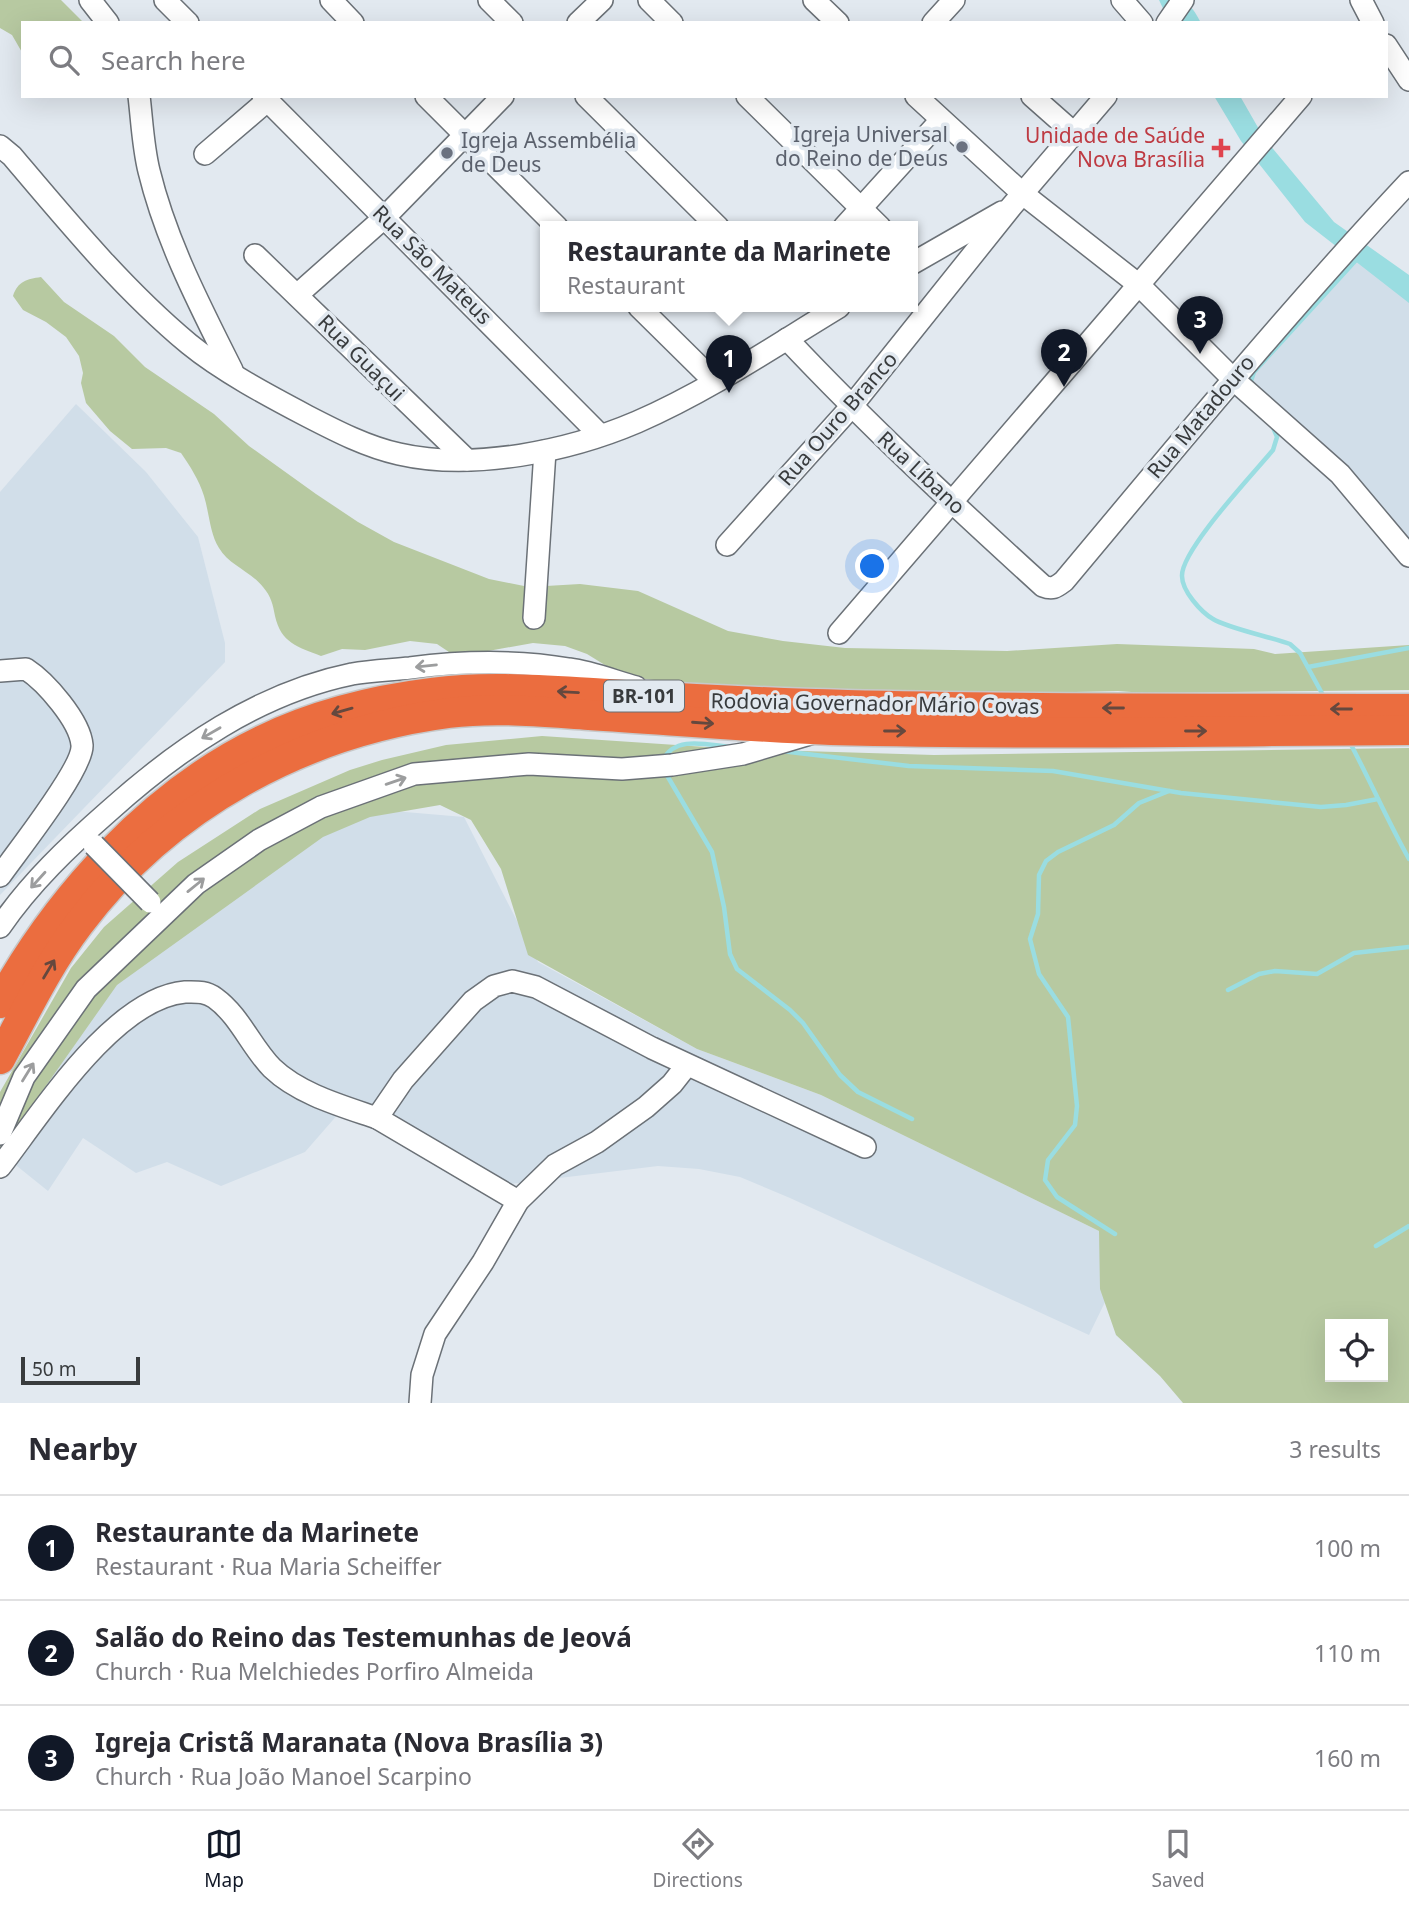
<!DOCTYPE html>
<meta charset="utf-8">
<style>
:root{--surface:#fff;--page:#f2f2f3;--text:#2b2b33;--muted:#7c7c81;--line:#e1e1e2;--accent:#111827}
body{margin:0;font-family:"Noto Sans",sans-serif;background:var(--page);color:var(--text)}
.controls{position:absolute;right:21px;bottom:21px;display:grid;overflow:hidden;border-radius:0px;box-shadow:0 7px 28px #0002}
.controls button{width:63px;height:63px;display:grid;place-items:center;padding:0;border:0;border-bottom:2px solid var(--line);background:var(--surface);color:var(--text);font:35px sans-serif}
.scale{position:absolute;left:21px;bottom:18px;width:119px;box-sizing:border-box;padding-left:7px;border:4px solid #383b3d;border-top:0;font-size:19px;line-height:24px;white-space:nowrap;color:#383b3d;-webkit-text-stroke:5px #e2e9f0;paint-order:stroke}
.you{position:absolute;left:873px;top:567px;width:24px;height:24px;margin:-18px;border:5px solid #fff;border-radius:50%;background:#1a73e8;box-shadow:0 0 0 10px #1a73e833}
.badge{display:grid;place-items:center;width:46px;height:46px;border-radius:50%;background:var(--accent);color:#fff;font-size:23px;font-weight:700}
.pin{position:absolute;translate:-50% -58px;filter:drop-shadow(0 2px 4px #0008)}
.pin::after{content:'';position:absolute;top:37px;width:24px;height:21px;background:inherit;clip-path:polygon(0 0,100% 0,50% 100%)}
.popup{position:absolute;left:540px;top:221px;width:378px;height:91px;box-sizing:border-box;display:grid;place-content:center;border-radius:0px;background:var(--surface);filter:drop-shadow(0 2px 5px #0005);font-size:23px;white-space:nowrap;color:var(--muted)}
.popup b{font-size:26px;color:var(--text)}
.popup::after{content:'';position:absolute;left:50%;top:100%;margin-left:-14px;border:14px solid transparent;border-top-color:var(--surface)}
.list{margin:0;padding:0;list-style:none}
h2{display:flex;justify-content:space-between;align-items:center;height:91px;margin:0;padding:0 28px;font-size:30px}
h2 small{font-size:23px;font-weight:400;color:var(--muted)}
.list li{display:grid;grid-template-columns:46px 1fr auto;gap:21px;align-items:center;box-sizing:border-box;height:105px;padding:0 28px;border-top:2px solid var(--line)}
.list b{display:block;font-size:26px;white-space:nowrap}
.list p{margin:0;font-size:23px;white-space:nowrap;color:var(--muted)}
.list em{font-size:23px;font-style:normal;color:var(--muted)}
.icon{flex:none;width:38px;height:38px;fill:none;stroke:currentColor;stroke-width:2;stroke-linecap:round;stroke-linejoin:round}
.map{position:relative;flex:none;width:1409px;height:1403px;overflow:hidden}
.search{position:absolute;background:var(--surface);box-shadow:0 7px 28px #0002;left:21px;right:21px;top:21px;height:77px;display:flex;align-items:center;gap:18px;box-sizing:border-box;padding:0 24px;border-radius:0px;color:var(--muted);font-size:26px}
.sheet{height:406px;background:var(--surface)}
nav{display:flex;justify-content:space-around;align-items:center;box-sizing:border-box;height:98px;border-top:2px solid var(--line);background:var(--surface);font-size:19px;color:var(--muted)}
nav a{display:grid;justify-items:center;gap:4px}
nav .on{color:var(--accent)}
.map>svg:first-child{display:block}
</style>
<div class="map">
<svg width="1409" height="1403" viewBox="0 0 1409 1403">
<rect width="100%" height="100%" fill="#e2e9f0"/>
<g fill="#d1dee9">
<polygon points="1357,240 1409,282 1409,544 1241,374"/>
<polygon points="76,404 146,472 198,537 225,643 225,662 0,895 0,492"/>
<polygon points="358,808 464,817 538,962 697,1049 821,1095 1099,1231 1105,1302 1089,1335 790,1198 740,1177 699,1169 658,1166 501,1185 414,1135 339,1113 305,1152 221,1186 167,1162 136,1173 83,1138 48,1191 2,1154 72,1021 172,914"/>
</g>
<g fill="#b7c9a1" fill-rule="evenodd">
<polygon points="0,0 61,0 84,23 23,23 23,54 12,35 0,28"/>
<path d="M41,277L64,302L114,336L145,367L214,414L249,446L316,494L358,522L394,542L489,579L529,587L580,584L638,591L728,631L783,641L845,648L1007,651L1117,644L1254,649L1275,654L1409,645V690L1145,693L1118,691L1032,693L813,690L672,682L645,679L613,670L587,654L565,646L533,643L477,653L452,654L437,644L410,641L365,650L342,649L321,656C298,647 281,643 275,616C273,605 271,596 263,587C250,571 229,565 219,548C210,534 209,512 204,496C199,480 190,466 181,453L166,448L132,449L110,431L86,403L81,383L83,373L79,356L66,337L46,322L23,310L13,296C18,281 27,279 41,277Z"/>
<path d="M542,736L736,749L934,755L1409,748V1403H1183L1160,1376L1116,1335L1100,1289L1099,1231L821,1095L697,1049L528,955L501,869L471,820L440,805L370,817L323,837L117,985L0,1151V1092L71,968L104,927L178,862L260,809L350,770L382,760L446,745ZM1330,1324H1383V1377H1330Z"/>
</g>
<g fill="#9adde1">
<path d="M1159,0C1185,0 1189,0 1201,23H1170Z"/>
<polygon points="1214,96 1240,96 1264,138 1334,222 1409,275 1409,303 1305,222 1241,141"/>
</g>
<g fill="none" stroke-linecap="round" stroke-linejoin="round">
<g stroke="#9adde1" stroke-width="4.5">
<polyline points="1250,384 1254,372 1357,259"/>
<path d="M1272,425L1277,437L1273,450C1254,473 1181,550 1182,576C1182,591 1201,612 1213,619C1227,628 1271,637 1290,644L1300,653L1324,697"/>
<polyline points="1308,667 1409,648"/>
<path d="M1349,741C1370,780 1387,820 1409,859"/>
<polyline points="781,751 909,766 1053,771 1181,793 1321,807 1346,805 1378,799"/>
<path d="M663,760C675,735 708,745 731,747"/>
<polyline points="665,772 712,852 724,907 730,954 737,969 790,1010 803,1023 840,1075 858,1092 912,1119"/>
<polyline points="1228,990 1259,974 1275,971 1317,974 1354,953 1409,947"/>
<polyline points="1115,1234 1057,1197 1045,1180 1048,1160 1075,1125 1077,1106 1068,1017 1039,974 1030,939 1038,914 1039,875 1046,861 1058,852 1114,825 1139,803 1169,791"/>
<polyline points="1376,1246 1409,1226"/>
</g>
<g stroke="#6b7177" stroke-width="24">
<g id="minor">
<polyline points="90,0 108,23"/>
<polyline points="165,0 188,23"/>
<polyline points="331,0 353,23"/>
<polyline points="489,0 512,23"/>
<polyline points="649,0 672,23"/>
<polyline points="814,0 838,23"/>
<polyline points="1122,0 1142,23"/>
<polyline points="1361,0 1373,23"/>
<polyline points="578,23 602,0"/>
<polyline points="933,23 954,0"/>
<polyline points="1167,23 1183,0"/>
<polyline points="1386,45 1409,80"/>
<path d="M139,96C142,121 143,147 149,171C166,241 200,306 232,370"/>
<polyline points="263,96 599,434"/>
<polyline points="426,96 557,227"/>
<polyline points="586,96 718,227"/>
<polyline points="747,96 880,227"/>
<polyline points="916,96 1023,194 1139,285 1233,379 1340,474 1409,556"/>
<polyline points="1032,96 1075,134"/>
<path d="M0,146L12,156C67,221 123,289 189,344C222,371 269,396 307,416C336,431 367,447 399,454C473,471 569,451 637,422C708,391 773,347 839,307"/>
<polyline points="205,154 267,101"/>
<polyline points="844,227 941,120"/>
<polyline points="255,255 467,460"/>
<polyline points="913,263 1002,212"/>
<polyline points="297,295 385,217 503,96"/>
<polyline points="639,307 714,381"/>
<path d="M787,339C868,425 955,506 1043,586C1053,590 1056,587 1064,581C1177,446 1289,310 1409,182"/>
<polyline points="727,545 851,407 1011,207 1106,96"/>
<polyline points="534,618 545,451"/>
<polyline points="839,633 1301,96"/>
<path d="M0,671L26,669C46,682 80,721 82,745C84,768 16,853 0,876"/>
<path d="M0,927C30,883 69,846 109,811C178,749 259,693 352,674C371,671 391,670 410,668C464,661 516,660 569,669C592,672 614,681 636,687"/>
<polyline points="377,1118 518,1201"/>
<polyline points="0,1134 24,1077 86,989 196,884 259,840 321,807 414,774 529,764 622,769 672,765 743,754 810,734"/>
<path d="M0,1167C41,1114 114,998 185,992C197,992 205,991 215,998C240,1016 251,1047 272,1068C299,1094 342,1106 377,1118L403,1080L473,1001L494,986L512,981L536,987L652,1048L865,1147"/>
<polyline points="420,1403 422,1375 435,1334 483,1262 518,1201 555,1165 597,1142 646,1107 672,1084 687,1065"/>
</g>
</g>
<g stroke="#c7c8c9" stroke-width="33">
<g id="highway">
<path d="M0,1003C58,897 152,793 263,740C315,715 375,700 432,693C490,685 551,691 609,694C689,699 768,703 847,705C1035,710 1222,708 1409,709"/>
<path d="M0,1059C25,1013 47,966 79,924C167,806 303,732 449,713C495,707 543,712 589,715C670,720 750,727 831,730C1023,735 1216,731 1409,730"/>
</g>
</g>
<use href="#minor" stroke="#fff" stroke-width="21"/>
<use href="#highway" stroke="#eb6d3f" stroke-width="30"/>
<g stroke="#6b7177" stroke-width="24" stroke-linecap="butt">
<polyline id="minor-bridge" points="94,845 150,902"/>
</g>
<use href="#minor-bridge" stroke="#fff" stroke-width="21"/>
</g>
<defs><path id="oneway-shaft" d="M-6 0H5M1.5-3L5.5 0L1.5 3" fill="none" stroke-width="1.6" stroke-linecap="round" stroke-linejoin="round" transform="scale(1.75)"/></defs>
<g stroke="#9c9d9e">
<use href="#oneway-shaft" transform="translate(426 666) rotate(174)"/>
<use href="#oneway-shaft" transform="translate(211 733) rotate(150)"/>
<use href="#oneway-shaft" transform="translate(396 781) rotate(-19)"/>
<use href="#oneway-shaft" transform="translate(38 880) rotate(132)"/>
<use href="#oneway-shaft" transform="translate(196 885) rotate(-39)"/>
<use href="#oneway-shaft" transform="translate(28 1072) rotate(-58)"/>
</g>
<g stroke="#65483e">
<use href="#oneway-shaft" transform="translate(568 692) rotate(-177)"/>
<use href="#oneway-shaft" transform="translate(1113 708) rotate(-180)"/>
<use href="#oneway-shaft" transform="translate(1341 709) rotate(-180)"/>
<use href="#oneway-shaft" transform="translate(342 711) rotate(164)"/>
<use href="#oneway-shaft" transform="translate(703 723) rotate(4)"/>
<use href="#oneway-shaft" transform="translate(895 731)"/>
<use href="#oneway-shaft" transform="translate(1196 731)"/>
<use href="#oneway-shaft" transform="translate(49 969) rotate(-59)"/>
</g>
<g fill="#6b7280" stroke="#e2e9f0" stroke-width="2.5">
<circle cx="962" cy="147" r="7"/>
<circle cx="447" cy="153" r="7"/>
</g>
<path fill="#e0444e" stroke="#e2e9f0" stroke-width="2.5" d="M1217.5 137.5h7v7h7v7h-7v7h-7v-7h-7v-7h7z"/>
<g text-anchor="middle" stroke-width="7" stroke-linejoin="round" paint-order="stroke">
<rect fill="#e2e9f0" stroke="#6b6f73" stroke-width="2" x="604" y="680.5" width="80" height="31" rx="5"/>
<g font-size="19" font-weight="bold" fill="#383b3d">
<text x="644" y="703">BR-101</text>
</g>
<g font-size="21" fill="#5b616d" stroke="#e2e9f0" text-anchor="end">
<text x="948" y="142">Igreja Universal<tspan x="948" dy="24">do Reino de Deus</tspan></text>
<text x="461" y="148" text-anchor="start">Igreja Assembélia<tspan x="461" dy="24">de Deus</tspan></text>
</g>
<g font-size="21" fill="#be3a42" stroke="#e2e9f0" text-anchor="end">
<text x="1205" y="143">Unidade de Saúde<tspan x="1205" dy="24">Nova Brasília</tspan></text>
</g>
<g font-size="21" fill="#383b3d" stroke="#e2e9f0">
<text transform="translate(432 265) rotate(45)" y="7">Rua São Mateus</text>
<text transform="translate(361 358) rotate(45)" y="7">Rua Guaçui</text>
<text transform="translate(1201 417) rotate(-50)" y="7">Rua Matadouro</text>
<text transform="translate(838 419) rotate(-49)" y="7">Rua Ouro Branco</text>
<text transform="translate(921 473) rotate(43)" y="7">Rua Líbano</text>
<text transform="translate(875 704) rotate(1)" y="7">Rodovia Governador Mário Covas</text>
</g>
</g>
</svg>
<div class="controls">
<button><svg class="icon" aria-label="locate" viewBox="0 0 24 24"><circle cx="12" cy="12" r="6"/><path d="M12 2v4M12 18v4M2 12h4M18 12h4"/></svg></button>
</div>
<div class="scale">50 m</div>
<div class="you"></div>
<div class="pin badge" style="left:729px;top:393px">1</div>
<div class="popup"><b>Restaurante da Marinete</b>Restaurant</div>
<div class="pin badge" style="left:1064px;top:387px">2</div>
<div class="pin badge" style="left:1200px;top:354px">3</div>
<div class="search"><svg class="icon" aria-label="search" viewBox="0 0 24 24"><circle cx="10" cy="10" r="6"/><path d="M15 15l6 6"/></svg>Search here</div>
</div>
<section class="sheet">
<h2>Nearby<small>3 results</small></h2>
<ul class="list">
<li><span class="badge">1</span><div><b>Restaurante da Marinete</b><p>Restaurant · Rua Maria Scheiffer</p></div><em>100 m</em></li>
<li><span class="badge">2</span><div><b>Salão do Reino das Testemunhas de Jeová</b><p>Church · Rua Melchiedes Porfiro Almeida</p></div><em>110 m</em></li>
<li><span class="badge">3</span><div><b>Igreja Cristã Maranata (Nova Brasília 3)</b><p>Church · Rua João Manoel Scarpino</p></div><em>160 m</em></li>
</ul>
</section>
<nav>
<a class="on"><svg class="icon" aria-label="map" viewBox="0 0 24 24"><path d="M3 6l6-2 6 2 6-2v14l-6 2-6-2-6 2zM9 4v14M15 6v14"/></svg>Map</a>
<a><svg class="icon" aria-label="directions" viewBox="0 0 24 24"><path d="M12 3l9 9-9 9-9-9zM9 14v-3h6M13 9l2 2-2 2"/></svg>Directions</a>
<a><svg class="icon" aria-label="saved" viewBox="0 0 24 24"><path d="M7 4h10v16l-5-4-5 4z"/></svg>Saved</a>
</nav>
